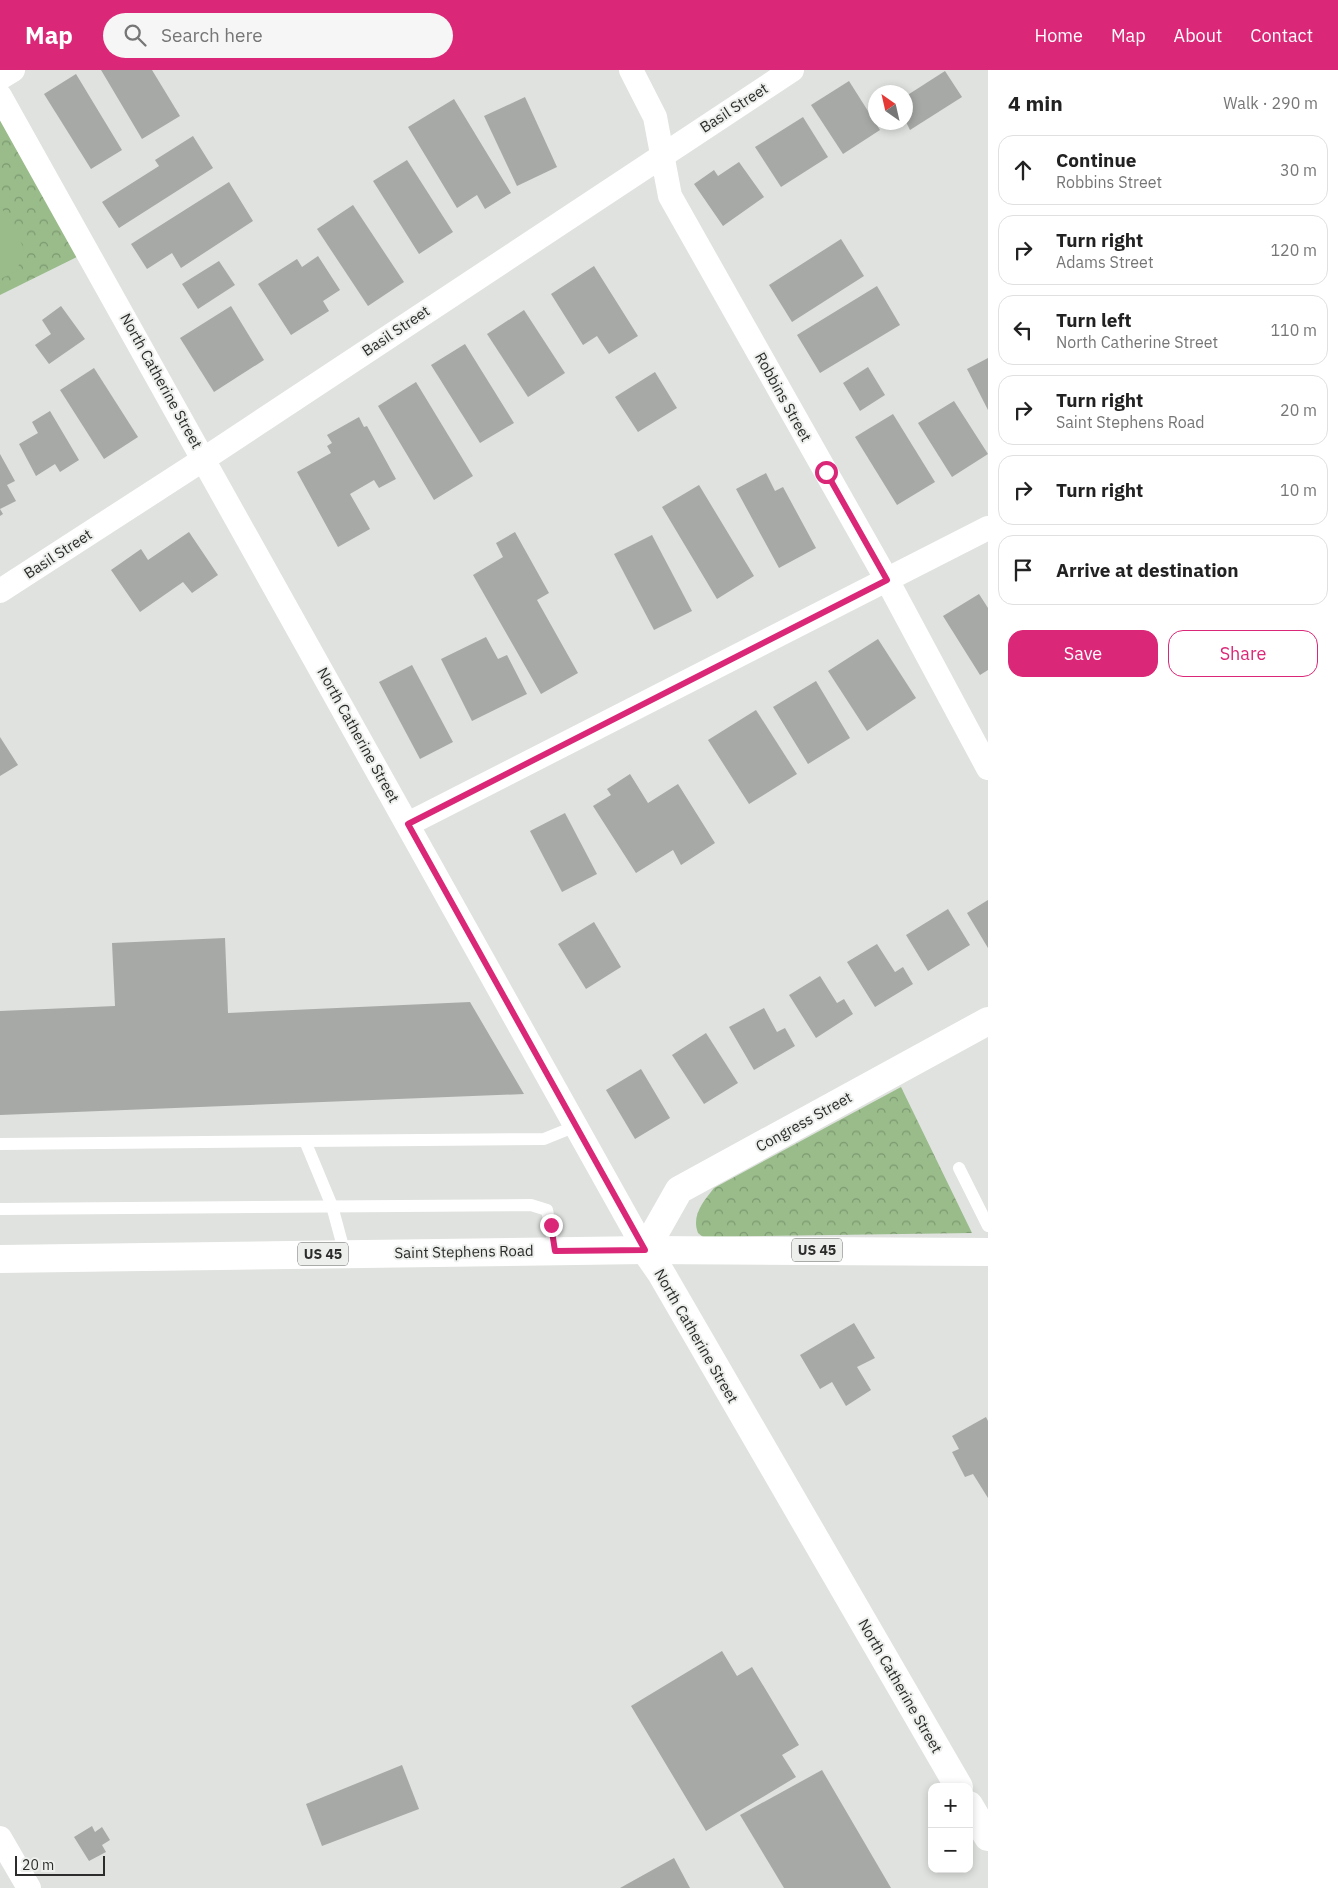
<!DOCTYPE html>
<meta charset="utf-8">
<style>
:root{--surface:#fff;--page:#f6f6f6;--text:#222;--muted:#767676;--line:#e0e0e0;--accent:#db2777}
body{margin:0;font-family:"IBM Plex Sans",sans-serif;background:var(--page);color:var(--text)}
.controls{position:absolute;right:15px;bottom:15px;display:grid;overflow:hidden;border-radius:10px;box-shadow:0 2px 8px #0003}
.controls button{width:45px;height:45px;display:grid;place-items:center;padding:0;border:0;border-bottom:1px solid var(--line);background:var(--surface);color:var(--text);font:25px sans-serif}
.compass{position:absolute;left:868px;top:15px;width:45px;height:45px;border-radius:50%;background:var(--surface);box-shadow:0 2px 8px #0003;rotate:326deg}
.scale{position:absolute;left:15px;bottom:12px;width:90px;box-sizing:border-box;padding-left:5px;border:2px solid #2b2c2b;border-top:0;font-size:14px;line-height:18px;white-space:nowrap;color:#2b2c2b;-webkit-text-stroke:4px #ecefeb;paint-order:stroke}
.stop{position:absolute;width:15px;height:15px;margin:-11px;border:4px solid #db2777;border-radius:50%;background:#fff}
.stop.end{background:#db2777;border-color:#fff;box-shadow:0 1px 5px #0008}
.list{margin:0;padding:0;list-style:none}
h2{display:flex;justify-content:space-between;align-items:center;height:65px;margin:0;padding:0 20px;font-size:21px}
h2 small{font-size:16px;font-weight:400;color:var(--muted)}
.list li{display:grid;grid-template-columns:32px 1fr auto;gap:15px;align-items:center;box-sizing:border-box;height:70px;margin:0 10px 10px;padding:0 10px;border:1px solid var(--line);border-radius:15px}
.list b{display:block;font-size:19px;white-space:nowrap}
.list p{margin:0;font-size:16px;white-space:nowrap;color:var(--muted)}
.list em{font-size:16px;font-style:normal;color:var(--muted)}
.actions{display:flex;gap:10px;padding:15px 20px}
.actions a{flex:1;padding:11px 0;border:1px solid var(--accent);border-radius:15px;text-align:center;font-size:18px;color:var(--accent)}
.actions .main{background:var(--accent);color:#fff}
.icon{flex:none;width:28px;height:28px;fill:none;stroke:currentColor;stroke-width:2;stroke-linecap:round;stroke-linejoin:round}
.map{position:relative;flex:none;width:988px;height:1818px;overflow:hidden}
header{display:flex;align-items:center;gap:30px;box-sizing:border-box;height:70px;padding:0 25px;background:var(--accent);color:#fff}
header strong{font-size:24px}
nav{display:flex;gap:28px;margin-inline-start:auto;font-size:18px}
.search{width:350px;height:45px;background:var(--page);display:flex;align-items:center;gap:12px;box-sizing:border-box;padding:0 18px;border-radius:28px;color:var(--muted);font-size:19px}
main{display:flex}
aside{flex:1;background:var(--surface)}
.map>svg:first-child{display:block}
</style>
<header>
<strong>Map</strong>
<div class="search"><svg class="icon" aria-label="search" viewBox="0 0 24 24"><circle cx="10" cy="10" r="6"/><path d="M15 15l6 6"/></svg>Search here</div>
<nav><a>Home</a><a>Map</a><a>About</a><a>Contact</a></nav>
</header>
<main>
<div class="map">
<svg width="988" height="1818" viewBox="0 0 988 1818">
<defs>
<pattern id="park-crowns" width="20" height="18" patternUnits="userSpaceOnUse" patternTransform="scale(1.25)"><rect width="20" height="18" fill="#99bc8a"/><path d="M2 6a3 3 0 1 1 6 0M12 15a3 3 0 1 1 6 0" fill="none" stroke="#7d9971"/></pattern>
</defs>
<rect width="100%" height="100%" fill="#dfe2de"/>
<g fill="url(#park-crowns)">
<polygon points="0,26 89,181 0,225"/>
<path d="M901,1017L972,1163L703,1167L698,1163C691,1145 704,1131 714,1118Z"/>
</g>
<polygon fill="#99bc8a" points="0,135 24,178 17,201 0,209"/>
<g fill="#a6a9a5">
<polygon points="101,0 152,0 180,46 142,69"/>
<polygon points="945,1 962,27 910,60 906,52 906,26"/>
<polygon points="76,4 122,80 91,99 44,24"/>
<polygon points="849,11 880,60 843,84 811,35"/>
<polygon points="525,27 557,97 517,116 484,46"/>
<polygon points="454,29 511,123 485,139 477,125 457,138 408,57"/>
<polygon points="803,47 828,87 781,117 755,77"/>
<polygon points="193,66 213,98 119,158 102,132 159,96 155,90"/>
<polygon points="407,90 453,162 419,184 373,111"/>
<polygon points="739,92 764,127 723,156 694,114 714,100 718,106"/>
<polygon points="229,112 253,151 181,198 172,183 147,199 131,174"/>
<polygon points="353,135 404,212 368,236 317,159"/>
<polygon points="841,169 864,206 792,252 769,215"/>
<polygon points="318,186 340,220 323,231 329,241 291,265 258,214 297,189 302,197"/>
<polygon points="219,191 235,215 198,239 182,214"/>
<polygon points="594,196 638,266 609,284 597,266 583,275 551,224"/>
<polygon points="877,216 900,255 820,303 797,265"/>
<polygon points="61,236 85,269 49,294 35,275 51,264 42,250"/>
<polygon points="231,236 264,290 214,322 180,268"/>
<polygon points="524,240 565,303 528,327 487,264"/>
<polygon points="465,274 514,353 480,373 431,295"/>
<polygon points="988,288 988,340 967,299"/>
<polygon points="868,297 885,325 860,341 843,313"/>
<polygon points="94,298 138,367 104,389 60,320"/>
<polygon points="655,302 677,338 638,362 615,327"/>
<polygon points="416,312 473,406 434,430 378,336"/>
<polygon points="954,331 988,384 952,407 918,353"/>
<polygon points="50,341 79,390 60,402 55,394 36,406 19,374 38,363 32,352"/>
<polygon points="893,344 935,412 897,435 855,367"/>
<polygon points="359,347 364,357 367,356 396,409 379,418 374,410 350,424 370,459 338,477 297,402 331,383 327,376 332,373 327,365"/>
<polygon points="0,384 15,411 7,415 16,431 0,439 3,444 0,446"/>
<polygon points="766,403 775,421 783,417 816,478 779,498 736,419"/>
<polygon points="699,415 754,506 717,529 662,437"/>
<polygon points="189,462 218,505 192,523 183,512 140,542 111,500 141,479 148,490"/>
<polygon points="515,462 549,523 537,530 578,603 541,624 473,505 503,487 496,473"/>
<polygon points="652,465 692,541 654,560 614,484"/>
<polygon points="979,524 988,538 988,600 980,605 943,546"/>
<polygon points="486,567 498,589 507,585 527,624 472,651 441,589"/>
<polygon points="878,569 916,628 867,661 828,601"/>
<polygon points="412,595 453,672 420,689 379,612"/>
<polygon points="816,611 850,668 808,694 773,637"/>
<polygon points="756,640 797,704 749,734 708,670"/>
<polygon points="0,667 18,695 0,706"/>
<polygon points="630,704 648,733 678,714 715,773 681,795 673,780 636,803 593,736 611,725 607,719"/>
<polygon points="565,743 597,804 562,822 530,761"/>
<polygon points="988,830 988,878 967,843"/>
<polygon points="948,839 970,875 928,901 906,865"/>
<polygon points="594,852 621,897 586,919 558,874"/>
<polygon points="225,868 228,943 470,932 524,1024 0,1045 0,941 115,936 112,873"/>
<polygon points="877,874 895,902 903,897 913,914 875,937 847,892"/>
<polygon points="820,906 837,933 844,929 853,944 816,968 789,925"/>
<polygon points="764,938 777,962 785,958 795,976 754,1000 729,957"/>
<polygon points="706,963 738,1013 704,1034 672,985"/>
<polygon points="641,999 670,1048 635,1069 606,1020"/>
<polygon points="854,1253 875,1288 857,1297 871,1320 846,1336 832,1312 820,1319 800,1285"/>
<polygon points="986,1347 988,1351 988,1428 973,1404 965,1407 952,1382 959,1379 952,1366"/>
<polygon points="722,1581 737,1606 752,1597 799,1675 782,1685 796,1707 706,1761 631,1636"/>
<polygon points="402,1695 419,1739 322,1776 306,1734"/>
<polygon points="822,1700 891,1818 784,1818 740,1745"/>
<polygon points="92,1756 95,1762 102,1757 110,1770 102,1775 106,1782 89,1791 74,1767"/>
<polygon points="674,1788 690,1818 620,1818"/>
</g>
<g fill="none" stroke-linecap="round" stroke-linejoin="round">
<g stroke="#fff" stroke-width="12">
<polyline points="0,1074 305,1071"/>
<polyline points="959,1098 988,1156"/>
<polyline points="0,1139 531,1135 547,1140 555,1181"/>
<polyline points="345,1184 332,1136 305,1071 544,1069 576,1056"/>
</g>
<g stroke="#fff" stroke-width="24">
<polyline points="631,0 655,47 670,126 887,510 988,698"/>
<polyline points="0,8 13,0"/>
<polyline points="0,26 645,1180"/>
<polyline points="0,521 204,389 792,0"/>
<polyline points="408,754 988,458"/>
<polyline points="0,1768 29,1818"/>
</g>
<g stroke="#fff" stroke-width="28">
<polyline points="959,1717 661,1203 645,1180 679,1120 988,951"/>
<polyline points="969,1735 988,1767"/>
</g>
<polyline stroke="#fff" stroke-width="28" points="0,1189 645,1180 988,1182"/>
</g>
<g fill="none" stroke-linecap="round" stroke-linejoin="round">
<polyline stroke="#db2777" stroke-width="6" points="551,1155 555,1181 645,1180 408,754 887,510 826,402"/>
</g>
<g text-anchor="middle" stroke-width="4" stroke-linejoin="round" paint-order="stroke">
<g fill="#ecefeb" stroke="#656665" stroke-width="1">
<rect x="792" y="1168.5" width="50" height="23" rx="4"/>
<rect x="298" y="1172.5" width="50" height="23" rx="4"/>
</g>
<g font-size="14" font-weight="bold" fill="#2b2c2b">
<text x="817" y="1185">US 45</text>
<text x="323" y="1189">US 45</text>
</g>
<g font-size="15" fill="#2b2c2b" stroke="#ecefeb">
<text transform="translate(734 38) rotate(-33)" y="5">Basil Street</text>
<text transform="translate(396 261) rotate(-34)" y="5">Basil Street</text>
<text transform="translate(161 311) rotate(61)" y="5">North Catherine Street</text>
<text transform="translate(783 327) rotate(61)" y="5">Robbins Street</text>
<text transform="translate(58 484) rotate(-33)" y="5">Basil Street</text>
<text transform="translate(358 665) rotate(61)" y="5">North Catherine Street</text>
<text transform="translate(804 1052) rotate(-29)" y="5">Congress Street</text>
<text transform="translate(464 1182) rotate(-1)" y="5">Saint Stephens Road</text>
<text transform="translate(696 1266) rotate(60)" y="5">North Catherine Street</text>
<text transform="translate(900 1616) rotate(60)" y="5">North Catherine Street</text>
</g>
</g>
</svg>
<div class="controls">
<button>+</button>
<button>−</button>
</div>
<svg class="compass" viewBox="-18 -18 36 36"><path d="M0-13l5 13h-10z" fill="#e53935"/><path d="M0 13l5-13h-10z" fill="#767676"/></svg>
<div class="scale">20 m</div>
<div class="stop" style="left:826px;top:402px"></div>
<div class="stop end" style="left:551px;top:1155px"></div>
</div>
<aside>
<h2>4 min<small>Walk · 290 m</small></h2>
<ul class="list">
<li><svg class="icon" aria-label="ahead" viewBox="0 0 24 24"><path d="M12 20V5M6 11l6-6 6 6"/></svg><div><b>Continue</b><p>Robbins Street</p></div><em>30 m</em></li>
<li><svg class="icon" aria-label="right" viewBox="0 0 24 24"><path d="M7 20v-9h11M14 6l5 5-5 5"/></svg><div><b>Turn right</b><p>Adams Street</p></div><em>120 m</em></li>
<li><svg class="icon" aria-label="left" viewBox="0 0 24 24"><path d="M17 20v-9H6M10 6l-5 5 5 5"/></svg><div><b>Turn left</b><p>North Catherine Street</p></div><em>110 m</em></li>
<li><svg class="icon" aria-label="right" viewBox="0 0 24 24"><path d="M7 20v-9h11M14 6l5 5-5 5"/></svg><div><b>Turn right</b><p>Saint Stephens Road</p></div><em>20 m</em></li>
<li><svg class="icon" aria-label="right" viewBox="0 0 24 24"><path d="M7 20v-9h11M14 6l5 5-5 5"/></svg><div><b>Turn right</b></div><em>10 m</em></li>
<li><svg class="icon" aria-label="arrive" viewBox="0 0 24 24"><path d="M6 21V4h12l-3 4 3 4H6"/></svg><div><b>Arrive at destination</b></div></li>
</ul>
<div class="actions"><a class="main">Save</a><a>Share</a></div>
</aside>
</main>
